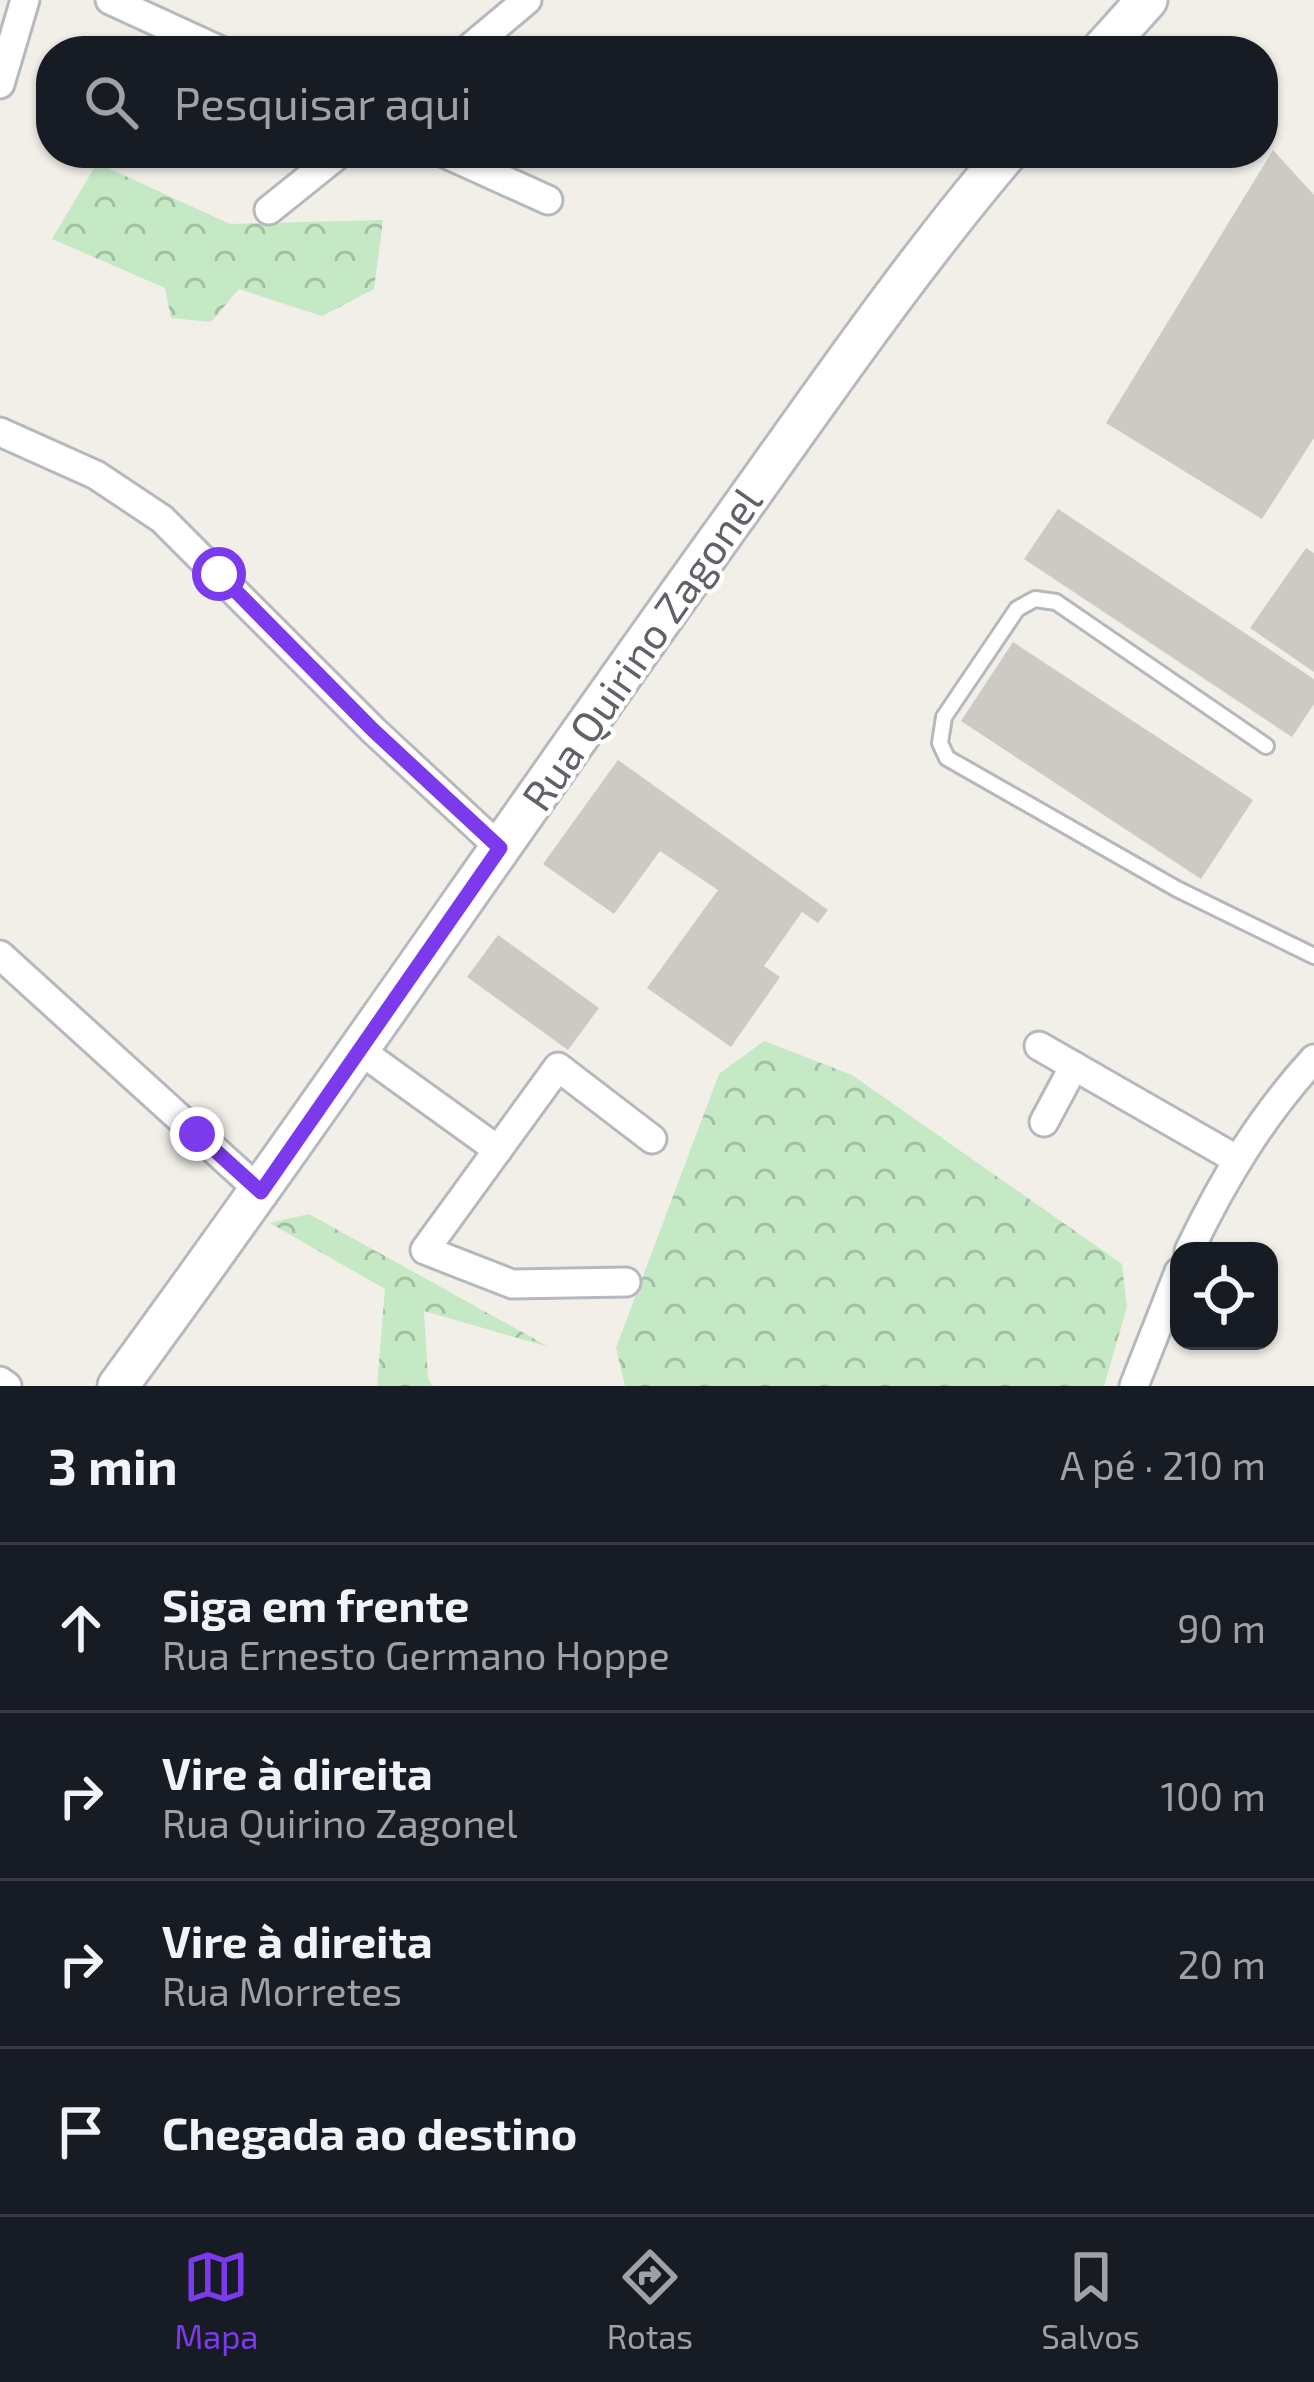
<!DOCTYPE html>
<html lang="pt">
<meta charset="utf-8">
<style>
:root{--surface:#171b24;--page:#242831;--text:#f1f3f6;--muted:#9ea1a6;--line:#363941;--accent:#7c3aed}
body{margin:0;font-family:"Exo 2",sans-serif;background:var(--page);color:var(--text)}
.controls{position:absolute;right:36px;bottom:36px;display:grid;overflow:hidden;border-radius:24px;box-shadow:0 3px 9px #0004}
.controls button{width:108px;height:108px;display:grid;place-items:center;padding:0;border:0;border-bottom:3px solid var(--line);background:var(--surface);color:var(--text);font:60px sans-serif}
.stop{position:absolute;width:36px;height:36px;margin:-27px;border:9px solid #7c3aed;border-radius:50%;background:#fff}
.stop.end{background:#7c3aed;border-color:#fff;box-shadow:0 3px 12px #0008}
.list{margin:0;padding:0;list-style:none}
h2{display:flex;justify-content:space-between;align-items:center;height:156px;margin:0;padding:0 48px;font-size:51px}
h2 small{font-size:39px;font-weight:400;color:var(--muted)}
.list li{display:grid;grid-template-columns:78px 1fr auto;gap:36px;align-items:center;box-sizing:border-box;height:168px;padding:0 48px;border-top:3px solid var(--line)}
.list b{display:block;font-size:45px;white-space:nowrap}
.list p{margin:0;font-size:39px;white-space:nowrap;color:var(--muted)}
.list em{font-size:39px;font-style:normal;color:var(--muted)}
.icon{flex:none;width:66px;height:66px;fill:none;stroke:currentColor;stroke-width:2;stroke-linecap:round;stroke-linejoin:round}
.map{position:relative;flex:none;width:1314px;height:1386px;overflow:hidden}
.search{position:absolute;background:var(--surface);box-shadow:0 3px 9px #0004;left:36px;right:36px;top:36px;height:132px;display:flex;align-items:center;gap:30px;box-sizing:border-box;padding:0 42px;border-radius:48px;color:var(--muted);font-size:45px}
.sheet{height:828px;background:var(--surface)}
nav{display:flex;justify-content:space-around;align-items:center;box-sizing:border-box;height:168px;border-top:3px solid var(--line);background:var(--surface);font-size:33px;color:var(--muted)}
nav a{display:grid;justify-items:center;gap:6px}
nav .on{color:var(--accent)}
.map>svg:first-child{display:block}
</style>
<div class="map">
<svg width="1314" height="1386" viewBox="0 0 1314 1386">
<defs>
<pattern id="forest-crowns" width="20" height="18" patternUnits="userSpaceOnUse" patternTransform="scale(3)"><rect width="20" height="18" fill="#c5e8c5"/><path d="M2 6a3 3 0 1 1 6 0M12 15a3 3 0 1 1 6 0" fill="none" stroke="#a3c0a4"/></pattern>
</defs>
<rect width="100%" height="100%" fill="#f1efe8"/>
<g fill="url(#forest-crowns)">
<polygon points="97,163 230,224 383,220 374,289 322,316 239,289 211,322 171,318 165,288 52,239"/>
<polygon points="764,1041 852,1075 1122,1264 1127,1307 1104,1386 625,1386 616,1348 719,1074"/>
<polygon points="309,1214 549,1347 424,1311 428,1379 433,1386 377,1386 385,1289 270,1223"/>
</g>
<g fill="#cccac5">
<polygon points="1273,150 1314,195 1314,438 1262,519 1106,423"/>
<polygon points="1058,509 1314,679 1314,704 1292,737 1024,559"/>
<polygon points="1306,548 1314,553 1314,672 1250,628"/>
<polygon points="1013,642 1253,800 1201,879 961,721"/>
<polygon points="618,760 828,910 818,923 802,912 764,966 780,977 731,1047 647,988 718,890 660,851 614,914 543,864"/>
<polygon points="498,935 599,1008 568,1050 467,977"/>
</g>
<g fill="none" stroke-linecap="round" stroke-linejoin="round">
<g stroke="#b5b8bc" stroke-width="20">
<polyline id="lane" points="1266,746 1056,602 1035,599 1017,609 944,717 940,743 947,758 1177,889 1314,956"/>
</g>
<g stroke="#b5b8bc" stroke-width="33">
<g id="street">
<polyline points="110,0 221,51"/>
<polyline points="466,51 527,0"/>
<polyline points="0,84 25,0"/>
<polyline points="444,153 548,200"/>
<polyline points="269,210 340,153"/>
<polyline points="0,432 96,475 162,519 373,730 500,848"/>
<polyline points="0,955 261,1192"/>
<polyline points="1039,1046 1236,1159"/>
<polyline points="358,1049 498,1150"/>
<polyline points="1044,1122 1074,1066"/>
<path d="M1189,1251C1223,1180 1261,1117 1314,1059"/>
<polyline points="626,1282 512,1284 425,1250 558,1067 652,1139"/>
<polyline points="0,1381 7,1386"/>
<polyline points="1134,1386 1179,1272"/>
</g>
</g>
<g stroke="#b6babf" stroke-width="45">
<g id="secondary">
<polyline points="1101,51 1147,0"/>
<path d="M118,1386C324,1105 520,815 724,532C816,404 905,273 1007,153"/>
</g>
</g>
<use href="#lane" stroke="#fff" stroke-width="14"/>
<use href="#street" stroke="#fff" stroke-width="27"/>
<use href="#secondary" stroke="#fff" stroke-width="39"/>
</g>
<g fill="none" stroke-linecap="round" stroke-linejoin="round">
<polyline stroke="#7c3aed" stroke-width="15" points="197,1134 261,1192 500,848 373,730 219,574"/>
</g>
<g text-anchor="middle" stroke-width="9" stroke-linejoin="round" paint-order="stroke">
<g font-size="42" fill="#5f6368" stroke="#fff">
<text transform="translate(642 649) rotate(-55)" y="15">Rua Quirino Zagonel</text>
</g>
</g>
</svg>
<div class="controls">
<button><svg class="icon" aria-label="locate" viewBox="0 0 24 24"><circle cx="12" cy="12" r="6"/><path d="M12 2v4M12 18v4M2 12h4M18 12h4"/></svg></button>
</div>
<div class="stop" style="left:219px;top:574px"></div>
<div class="stop end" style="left:197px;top:1134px"></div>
<div class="search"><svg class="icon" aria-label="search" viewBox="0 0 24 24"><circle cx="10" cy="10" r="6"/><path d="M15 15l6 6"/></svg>Pesquisar aqui</div>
</div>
<section class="sheet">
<h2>3 min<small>A pé · 210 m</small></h2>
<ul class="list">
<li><svg class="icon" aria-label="ahead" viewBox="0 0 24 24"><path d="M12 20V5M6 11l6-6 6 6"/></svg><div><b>Siga em frente</b><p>Rua Ernesto Germano Hoppe</p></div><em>90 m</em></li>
<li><svg class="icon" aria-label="right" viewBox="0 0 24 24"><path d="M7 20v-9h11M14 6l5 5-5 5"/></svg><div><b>Vire à direita</b><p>Rua Quirino Zagonel</p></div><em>100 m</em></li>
<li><svg class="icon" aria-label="right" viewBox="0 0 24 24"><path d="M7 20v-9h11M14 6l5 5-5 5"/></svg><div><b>Vire à direita</b><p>Rua Morretes</p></div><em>20 m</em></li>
<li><svg class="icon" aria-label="arrive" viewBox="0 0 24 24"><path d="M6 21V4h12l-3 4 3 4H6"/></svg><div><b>Chegada ao destino</b></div></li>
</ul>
</section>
<nav>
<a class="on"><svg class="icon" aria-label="map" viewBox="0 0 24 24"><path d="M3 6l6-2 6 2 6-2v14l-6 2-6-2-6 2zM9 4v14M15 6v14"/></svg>Mapa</a>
<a><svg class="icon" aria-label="directions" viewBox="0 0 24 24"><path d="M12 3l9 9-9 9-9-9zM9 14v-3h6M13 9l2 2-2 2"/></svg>Rotas</a>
<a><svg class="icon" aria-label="saved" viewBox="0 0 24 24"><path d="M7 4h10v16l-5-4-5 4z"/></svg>Salvos</a>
</nav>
